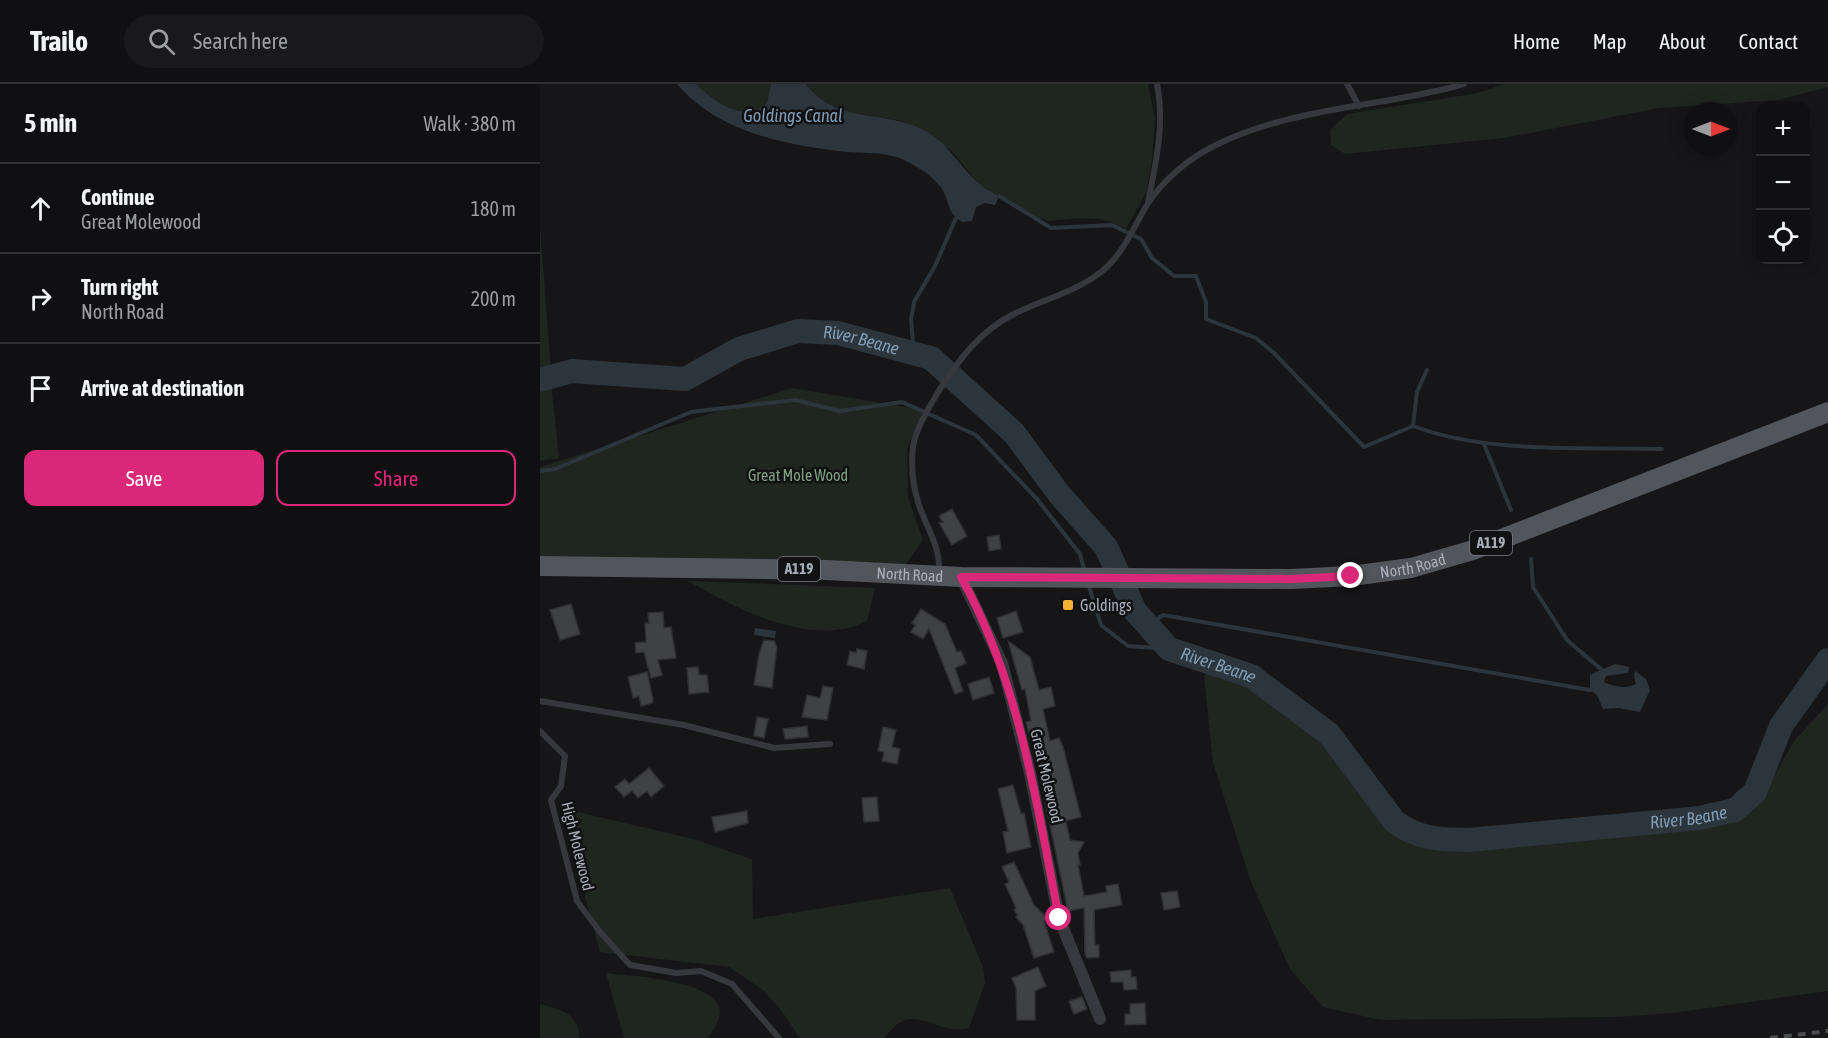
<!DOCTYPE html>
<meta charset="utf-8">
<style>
:root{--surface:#101012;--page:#19191b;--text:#f1f3f6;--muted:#9c9d9f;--line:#303032;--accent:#db2777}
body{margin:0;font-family:"Asap Condensed",sans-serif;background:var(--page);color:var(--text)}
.controls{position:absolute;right:18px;top:18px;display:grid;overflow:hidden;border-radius:12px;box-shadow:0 3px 15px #0003}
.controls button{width:54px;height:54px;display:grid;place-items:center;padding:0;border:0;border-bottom:2px solid var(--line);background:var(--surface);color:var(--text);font:30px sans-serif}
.compass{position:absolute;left:1144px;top:18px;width:54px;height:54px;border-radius:50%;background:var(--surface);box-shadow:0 3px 15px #0003;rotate:90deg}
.stop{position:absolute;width:18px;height:18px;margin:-14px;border:4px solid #db2777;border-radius:50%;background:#fff}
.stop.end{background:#db2777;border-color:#fff;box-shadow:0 2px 6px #0008}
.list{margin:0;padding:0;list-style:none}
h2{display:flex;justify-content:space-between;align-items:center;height:78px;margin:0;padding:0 24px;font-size:26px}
h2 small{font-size:20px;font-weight:400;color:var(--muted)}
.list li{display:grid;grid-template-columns:39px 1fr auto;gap:18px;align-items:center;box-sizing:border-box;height:90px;padding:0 24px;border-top:2px solid var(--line)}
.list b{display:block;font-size:22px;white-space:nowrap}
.list p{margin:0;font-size:20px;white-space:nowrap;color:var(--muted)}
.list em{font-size:20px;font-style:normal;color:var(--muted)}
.actions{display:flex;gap:12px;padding:18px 24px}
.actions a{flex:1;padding:14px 0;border:2px solid var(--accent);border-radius:12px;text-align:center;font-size:21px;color:var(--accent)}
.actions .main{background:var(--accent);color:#fff}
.icon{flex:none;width:33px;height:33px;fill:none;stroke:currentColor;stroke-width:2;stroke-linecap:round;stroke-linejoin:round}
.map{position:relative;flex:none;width:1288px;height:954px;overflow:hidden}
header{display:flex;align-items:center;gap:36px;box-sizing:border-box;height:84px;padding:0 30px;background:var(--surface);border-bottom:2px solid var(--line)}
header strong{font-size:28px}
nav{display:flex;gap:33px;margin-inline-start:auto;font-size:21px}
.search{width:420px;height:54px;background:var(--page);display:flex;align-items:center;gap:15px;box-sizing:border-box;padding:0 21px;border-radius:33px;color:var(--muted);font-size:22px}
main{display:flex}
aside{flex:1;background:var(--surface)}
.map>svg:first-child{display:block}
</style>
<header>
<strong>Trailo</strong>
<div class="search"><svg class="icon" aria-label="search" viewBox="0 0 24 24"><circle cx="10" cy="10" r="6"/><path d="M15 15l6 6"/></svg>Search here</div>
<nav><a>Home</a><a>Map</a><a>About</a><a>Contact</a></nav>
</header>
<main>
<aside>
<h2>5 min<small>Walk · 380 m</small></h2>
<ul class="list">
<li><svg class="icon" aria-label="ahead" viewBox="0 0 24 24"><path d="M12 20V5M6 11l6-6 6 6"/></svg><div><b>Continue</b><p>Great Molewood</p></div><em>180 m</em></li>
<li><svg class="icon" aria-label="right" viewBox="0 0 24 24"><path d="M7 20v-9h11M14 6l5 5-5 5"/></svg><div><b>Turn right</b><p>North Road</p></div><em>200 m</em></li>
<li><svg class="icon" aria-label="arrive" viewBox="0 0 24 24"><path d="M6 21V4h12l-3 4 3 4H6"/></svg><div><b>Arrive at destination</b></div></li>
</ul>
<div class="actions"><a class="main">Save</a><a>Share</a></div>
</aside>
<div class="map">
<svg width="1288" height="954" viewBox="0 0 1288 954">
<rect width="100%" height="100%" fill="#161618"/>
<g fill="#1e261f">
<path d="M156,0H231L227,19C223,21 218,26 214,27C194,32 169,13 156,0Z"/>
<polygon points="266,0 608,0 615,35 612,76 606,109 586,145 572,138 558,135 537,134 509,137 495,132 439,100 411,66 363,37 300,27 276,14"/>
<polygon points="964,0 1288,0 1288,3 1239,16 1119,24 964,54 805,70 791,61 790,46 807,30 938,9"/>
<polygon points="0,142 10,274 10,289 0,291"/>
<polygon points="11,298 19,374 0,377 0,301"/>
<polygon points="252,304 383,326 367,365 368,413 383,456 366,480 0,472 0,383"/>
<path d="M148,497L335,504L327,537C271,565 197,525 148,497Z"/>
<polygon points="670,575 761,627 800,667 839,730 880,760 922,768 1181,739 1218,720 1254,657 1288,620 1288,907 1133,929 1077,933 841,936 783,923 750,885 711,798 673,679 664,592"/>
<path d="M21,724L153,755L212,775L213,835L410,804L443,883L445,899L429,944C398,954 372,912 345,954H260L241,926L223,906L189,883L60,868Z"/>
<path d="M66,889C91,892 178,896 180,928C180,937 172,947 168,954H84Z"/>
<path d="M0,920C20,926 40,929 39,954H0Z"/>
</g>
<g fill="#2c353c">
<path d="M137,0H156C169,13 194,32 214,27C218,26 223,21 227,19L231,0H266C296,42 347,24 387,48C410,61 420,84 440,100C445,105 453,108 459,112L455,121L445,119L436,123L432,137L422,138C404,126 411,115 399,101C389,89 367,75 352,72C338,68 322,69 307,68C246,61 179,49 137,0Z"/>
<polygon points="215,544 236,547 235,554 214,551"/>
<path d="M1075,580L1089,583L1088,589L1066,592L1064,598C1073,603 1087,605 1096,600L1094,591L1095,587L1106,595L1110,606L1100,628L1079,624L1063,625L1057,611L1050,606V591Z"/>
</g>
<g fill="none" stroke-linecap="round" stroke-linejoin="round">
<g stroke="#2c353c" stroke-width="4">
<path d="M459,112L511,144L572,141L601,155L612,174L634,192H656L666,218V235L716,254L734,269L824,363L873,342C947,370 1043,363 1122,365"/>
<polyline points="374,270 371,235 374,218 395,182 416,134"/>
<polyline points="873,342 877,308 887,286"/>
<polyline points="944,360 971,426"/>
<polyline points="0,387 15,385 151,328 255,316 300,327 362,318 436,351 497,415 540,470 545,489"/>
<polyline points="991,475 993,503 1027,556 1062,586"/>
<polyline points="548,499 561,541 588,562 629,565"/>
<polyline points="609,541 623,531 1050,606"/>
</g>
<path stroke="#2c353c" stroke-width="24" id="s1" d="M0,296L32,287L145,295L199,265L258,247L298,249L391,274L474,349L519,410L566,463L595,527L629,565L711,592L789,650L854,737C877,755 900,756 929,756L1159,734L1195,726L1215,708L1241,642L1288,576"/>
</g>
<g fill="#404145" stroke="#303034" stroke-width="1.5">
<polygon points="412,425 427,452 412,461 399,439 403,438 399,432"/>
<polygon points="459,451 461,465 449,467 447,453"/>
<polygon points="31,520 40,550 20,556 10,526"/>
<polygon points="381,525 405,540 417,568 421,567 426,579 415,584 423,607 415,610 389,545 383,555 371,548 375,541 372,539"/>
<polygon points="476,527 483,548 463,554 457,534"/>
<polygon points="123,528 124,544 131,543 136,574 118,576 122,591 111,594 104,568 96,569 95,559 106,558 105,539 109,539 108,529"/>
<polygon points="224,556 234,557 237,563 232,604 214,601 219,570"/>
<polygon points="468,557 490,573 499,606 511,603 515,622 503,625 510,657 519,654 523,663 541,733 526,737 530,756 544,758 538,769 540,781 538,781 544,812 567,808 566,802 578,800 582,821 554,826 555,861 559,861 559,873 547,874 545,870 544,824 528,827 500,694 504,693 494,653 490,654 486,638 491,637 485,605 482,606"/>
<polygon points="317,565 327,567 324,585 307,581 310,567 316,569"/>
<polygon points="158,583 159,591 167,591 169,608 149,610 147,584"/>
<polygon points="107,588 113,615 112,619 101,622 99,612 93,614 88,593"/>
<polygon points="449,593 454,609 433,616 428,600"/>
<polygon points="283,602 293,604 287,636 262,633 267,611 280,614"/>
<polygon points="217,633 228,635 224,654 214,652"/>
<polygon points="267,642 268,653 245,655 243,645"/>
<polygon points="343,643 356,646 352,663 360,665 357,680 342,677 344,668 338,667"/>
<polygon points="109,684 124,702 111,713 107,707 98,714 92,707 84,713 75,703 85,695 89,700"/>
<polygon points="473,701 481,730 484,729 491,763 467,769 463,748 468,747 458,705"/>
<polygon points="337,713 339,737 324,738 322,714"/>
<polygon points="207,727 208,739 175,748 172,733"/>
<polygon points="474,778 494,821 507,834 504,837 514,868 494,874 483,841 476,833 478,831 474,826 476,824 465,800 469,798 462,783"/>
<polygon points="637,807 640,823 624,826 621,809"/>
<polygon points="498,883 506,902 495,907 495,936 477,936 476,904 472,894"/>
<polygon points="591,886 591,893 596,893 597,905 584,906 583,898 571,898 570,888"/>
<polygon points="542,913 547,925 534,930 529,917"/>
<polygon points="605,919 606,940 585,941 585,930 590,930 590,920"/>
</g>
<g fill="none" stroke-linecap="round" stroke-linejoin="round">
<g stroke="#37383d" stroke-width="6">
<polyline points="807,0 819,22"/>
<path d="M608,118C616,78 625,41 617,0"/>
<path d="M399,489C401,463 387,445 379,421C373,403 371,382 373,363C376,343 390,322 400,305C419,276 439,248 472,231C501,216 534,209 561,188C583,171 593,144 607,121C622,97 649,74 674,62C754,22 840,24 924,0"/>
<polyline points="0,617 144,641 234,664 290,660"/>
<polyline points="0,647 25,672 21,702 11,716 37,817 60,848 90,881 136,889 161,887 192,900 239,954"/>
</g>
<polyline stroke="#37383d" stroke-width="12" points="421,493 462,579 490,689 519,834 560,935"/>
<path stroke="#53555c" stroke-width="20" id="s2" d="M0,482L287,486L421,493L751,495L811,492L871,484L933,466L1288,328"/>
<polyline stroke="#4a4c52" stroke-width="4" stroke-dasharray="8 6" stroke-linecap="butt" points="1230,954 1288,947"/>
</g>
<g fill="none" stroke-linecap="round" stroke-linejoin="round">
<path stroke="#db2777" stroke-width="8" d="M519,834C496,717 480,599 421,493L751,495L811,492"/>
</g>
<rect fill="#f2b134" stroke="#111113" stroke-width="2" x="522" y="515" width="12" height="12" rx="3"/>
<g text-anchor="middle" stroke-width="5" stroke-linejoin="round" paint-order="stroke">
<g fill="#111113" stroke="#7b7e86" stroke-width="1.5">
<rect x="930" y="447" width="42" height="24" rx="4.5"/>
<rect x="238" y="473" width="42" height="24" rx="4.5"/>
</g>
<g font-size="15" font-weight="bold" fill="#a8adb8">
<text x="951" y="464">A119</text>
<text x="259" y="490">A119</text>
</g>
<g font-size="16" fill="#7fa381" stroke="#111113">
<text x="258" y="397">Great Mole Wood</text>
</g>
<g font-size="16" fill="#a8adb8" stroke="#111113">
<text dy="6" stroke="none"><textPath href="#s2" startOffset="874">North Road</textPath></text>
<text dy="6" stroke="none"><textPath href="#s2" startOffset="370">North Road</textPath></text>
<text transform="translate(507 692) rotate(77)" y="6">Great Molewood</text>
<text transform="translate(38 762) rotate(76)" y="6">High Molewood</text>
</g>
<g font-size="16" fill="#a8adb8" stroke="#111113" text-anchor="start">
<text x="540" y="527">Goldings</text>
</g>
<g font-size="18" font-style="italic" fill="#7f9bb3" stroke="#111113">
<text x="253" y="38">Goldings Canal</text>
<text dy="6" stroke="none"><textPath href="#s1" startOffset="334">River Beane</textPath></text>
<text dy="6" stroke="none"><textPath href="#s1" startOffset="838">River Beane</textPath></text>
<text dy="6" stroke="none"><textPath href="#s1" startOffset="1378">River Beane</textPath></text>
</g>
</g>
</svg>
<div class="controls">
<button>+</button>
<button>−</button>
<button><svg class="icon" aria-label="locate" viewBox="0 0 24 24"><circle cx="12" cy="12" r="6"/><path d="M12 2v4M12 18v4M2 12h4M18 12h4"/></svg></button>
</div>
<svg class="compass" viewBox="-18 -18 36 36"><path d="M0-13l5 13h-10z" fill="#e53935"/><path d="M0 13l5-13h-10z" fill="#9c9d9f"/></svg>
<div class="stop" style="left:519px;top:834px"></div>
<div class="stop end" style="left:811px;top:492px"></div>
</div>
</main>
